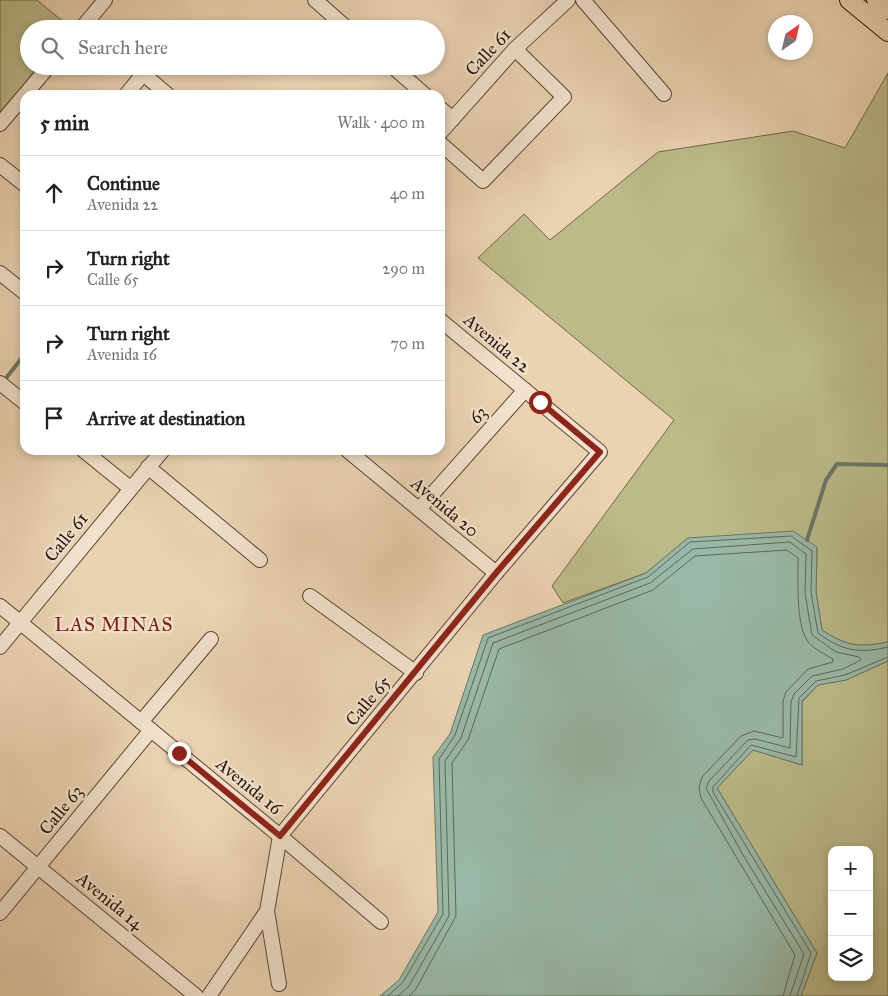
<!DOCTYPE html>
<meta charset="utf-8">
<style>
:root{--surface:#fff;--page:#f2f2f2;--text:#222;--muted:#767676;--line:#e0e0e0}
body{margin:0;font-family:"IM FELL Great Primer",serif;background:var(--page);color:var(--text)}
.controls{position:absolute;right:15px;bottom:15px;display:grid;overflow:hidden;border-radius:10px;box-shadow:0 2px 8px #0003}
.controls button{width:45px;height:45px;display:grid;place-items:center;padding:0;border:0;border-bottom:1px solid var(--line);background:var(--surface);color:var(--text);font:25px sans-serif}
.compass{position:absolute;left:768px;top:15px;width:45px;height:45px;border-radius:50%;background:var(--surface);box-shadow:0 2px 8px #0003;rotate:34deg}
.stop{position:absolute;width:15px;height:15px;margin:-11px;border:4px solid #8f2418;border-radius:50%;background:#fff}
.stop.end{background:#8f2418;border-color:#fff;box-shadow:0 1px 5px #0008}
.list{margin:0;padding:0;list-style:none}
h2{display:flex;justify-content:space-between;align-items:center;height:65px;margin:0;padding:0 20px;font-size:21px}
h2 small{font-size:16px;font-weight:400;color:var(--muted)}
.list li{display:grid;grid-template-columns:32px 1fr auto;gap:15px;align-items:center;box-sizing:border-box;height:75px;padding:0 20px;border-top:1px solid var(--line)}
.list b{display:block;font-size:19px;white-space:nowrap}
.list p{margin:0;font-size:16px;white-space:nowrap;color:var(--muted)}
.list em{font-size:16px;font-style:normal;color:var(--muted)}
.icon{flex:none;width:28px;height:28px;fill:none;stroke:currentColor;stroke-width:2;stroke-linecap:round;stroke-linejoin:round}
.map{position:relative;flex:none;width:888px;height:996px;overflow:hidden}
.search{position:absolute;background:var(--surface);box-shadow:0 2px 8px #0003;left:20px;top:20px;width:425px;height:55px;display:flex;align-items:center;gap:12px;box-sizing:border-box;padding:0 18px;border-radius:28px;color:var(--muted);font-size:19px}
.panel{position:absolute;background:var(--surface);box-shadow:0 2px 8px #0003;left:20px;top:90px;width:425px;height:365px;border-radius:15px}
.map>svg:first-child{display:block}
</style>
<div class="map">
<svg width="888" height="996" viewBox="0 0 888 996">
<rect width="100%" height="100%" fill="#ebd3b2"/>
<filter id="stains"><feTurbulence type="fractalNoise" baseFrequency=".004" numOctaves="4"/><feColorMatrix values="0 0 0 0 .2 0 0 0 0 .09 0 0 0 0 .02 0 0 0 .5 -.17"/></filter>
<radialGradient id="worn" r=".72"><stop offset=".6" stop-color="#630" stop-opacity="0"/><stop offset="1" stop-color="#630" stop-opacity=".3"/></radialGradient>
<g fill="#bbbb89" stroke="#706848" fill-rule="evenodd">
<polygon points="0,0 37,0 71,28 29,29 29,66 39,66 0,114"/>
<path d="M888,73V642C859,648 846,646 822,630L816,592L817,548L688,538L646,573L563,603L552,586L674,420L478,258L524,214L550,240L658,152L793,131L845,148Z"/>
<path d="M888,661V996H801L817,953L717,788L753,750L802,765V702L818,685L846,680ZM832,850H869V977H832Z"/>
</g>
<path fill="#99b9a8" stroke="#6a7768" d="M793,531L817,547L816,592L822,630C846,646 859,648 888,642V661L846,680L818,685L802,701V765L753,750L717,788L817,953L801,996H380L399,980L438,912L433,757L450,734L483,635L646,573L688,538Z"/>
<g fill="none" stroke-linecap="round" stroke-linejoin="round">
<g stroke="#5e6758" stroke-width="1">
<path d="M388,996L403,982L443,914L439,759L455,735L488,638L648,577L690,542L791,536L812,551L811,592L818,633C842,651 859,654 888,647"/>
<polyline points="398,996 409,986 449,916 445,761 461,738 493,643 650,583 693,549 790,542 806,554 805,593 812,635 836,652 859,657 861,660 843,669 812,676 794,694 791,702 790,748 755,739 748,740 709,781 706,788 743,855 804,954 790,996"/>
<path d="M409,996L416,989L456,916L452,763L468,740L499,649L653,590L695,556L787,550L798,558C798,577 796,625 807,640C812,648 824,654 833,659V662L808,669L786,692L783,701V738L754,731L741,736L702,777L699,788L701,798L795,955L783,996"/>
<polyline points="797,996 811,953 713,792 713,787 751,745 796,757 799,698 816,681 845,675 888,657"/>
</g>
<g stroke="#6a7768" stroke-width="4">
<polyline points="3,382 25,354"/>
<polyline points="807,540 826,480 837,464 888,465"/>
</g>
<g stroke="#564432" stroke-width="16">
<g id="minor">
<polyline points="315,0 348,29"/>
<polyline points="583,0 664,94"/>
<polyline points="81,29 105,0"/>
<polyline points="134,66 168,95"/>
<polyline points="392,66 425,95"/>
<polyline points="126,95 143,74"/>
<polyline points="440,108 453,119"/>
<polyline points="0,124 49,66"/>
<polyline points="440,133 515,49 568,0"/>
<polyline points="440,143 483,181 564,97 515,49"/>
<polyline points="0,165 25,185"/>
<polyline points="0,273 25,293"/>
<polyline points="0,383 25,403"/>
<polyline points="83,450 130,488"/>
<polyline points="347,450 496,573"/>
<polyline points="148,467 260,560"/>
<polyline points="419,509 525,390"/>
<polyline points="310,596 416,673"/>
<polyline points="0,606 280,836 381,922"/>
<polyline points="0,647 163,450"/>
<polyline points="141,722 211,639"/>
<polyline points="0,836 196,996"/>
<polyline points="267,911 279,984"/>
<polyline points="0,913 151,730"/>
<polyline points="209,996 267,911 280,836 496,573 600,452 440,320"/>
</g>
</g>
<g stroke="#241508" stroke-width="20">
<g id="major">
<polyline points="849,0 888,32"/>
<polyline points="876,0 888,10"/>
</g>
</g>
<use href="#minor" stroke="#f2e2cd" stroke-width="14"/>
<use href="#major" stroke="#ebd3b2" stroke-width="18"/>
</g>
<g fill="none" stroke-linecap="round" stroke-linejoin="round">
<polyline stroke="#8f2418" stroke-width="6" points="179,753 280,836 496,573 600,452 540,402"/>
</g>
<g text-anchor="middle" stroke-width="4.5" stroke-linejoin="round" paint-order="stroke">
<g font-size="18" fill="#241508" stroke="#f2e2cd">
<text transform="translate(488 52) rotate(-47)" y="6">Calle 61</text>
<text transform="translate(497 343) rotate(40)" y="6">Avenida 22</text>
<text transform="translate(478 415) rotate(-48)" y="6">63</text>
<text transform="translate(445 507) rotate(40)" y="6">Avenida 20</text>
<text transform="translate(66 537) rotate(-51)" y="6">Calle 61</text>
<text transform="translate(368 701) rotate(-50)" y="6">Calle 65</text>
<text transform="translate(249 786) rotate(39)" y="6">Avenida 16</text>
<text transform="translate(61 810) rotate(-51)" y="6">Calle 63</text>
<text transform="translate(110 901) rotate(39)" y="6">Avenida 14</text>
</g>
<g font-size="19" letter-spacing="1" fill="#7a1f14" stroke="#f2e2cd">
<text x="114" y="631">LAS MINAS</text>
</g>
</g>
<rect width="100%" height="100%" filter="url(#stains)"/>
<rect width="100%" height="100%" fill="url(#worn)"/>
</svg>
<div class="controls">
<button>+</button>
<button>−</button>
<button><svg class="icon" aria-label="layers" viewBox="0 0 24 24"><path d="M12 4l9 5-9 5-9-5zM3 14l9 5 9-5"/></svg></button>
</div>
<svg class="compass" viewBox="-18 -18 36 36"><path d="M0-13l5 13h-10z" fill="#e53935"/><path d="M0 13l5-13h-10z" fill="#767676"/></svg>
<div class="stop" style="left:540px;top:402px"></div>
<div class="stop end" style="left:179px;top:753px"></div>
<div class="search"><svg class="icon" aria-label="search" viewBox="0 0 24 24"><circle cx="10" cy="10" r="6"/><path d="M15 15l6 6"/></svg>Search here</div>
<section class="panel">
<h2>5 min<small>Walk · 400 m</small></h2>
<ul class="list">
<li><svg class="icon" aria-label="ahead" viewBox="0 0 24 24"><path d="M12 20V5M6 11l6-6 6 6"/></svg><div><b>Continue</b><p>Avenida 22</p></div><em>40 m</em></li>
<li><svg class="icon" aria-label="right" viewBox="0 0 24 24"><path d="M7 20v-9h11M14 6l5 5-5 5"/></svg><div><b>Turn right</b><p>Calle 65</p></div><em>290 m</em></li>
<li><svg class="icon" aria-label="right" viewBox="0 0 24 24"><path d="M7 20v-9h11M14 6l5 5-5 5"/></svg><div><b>Turn right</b><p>Avenida 16</p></div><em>70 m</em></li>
<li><svg class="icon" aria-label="arrive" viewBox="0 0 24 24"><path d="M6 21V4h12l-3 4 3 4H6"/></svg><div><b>Arrive at destination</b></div></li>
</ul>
</section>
</div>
